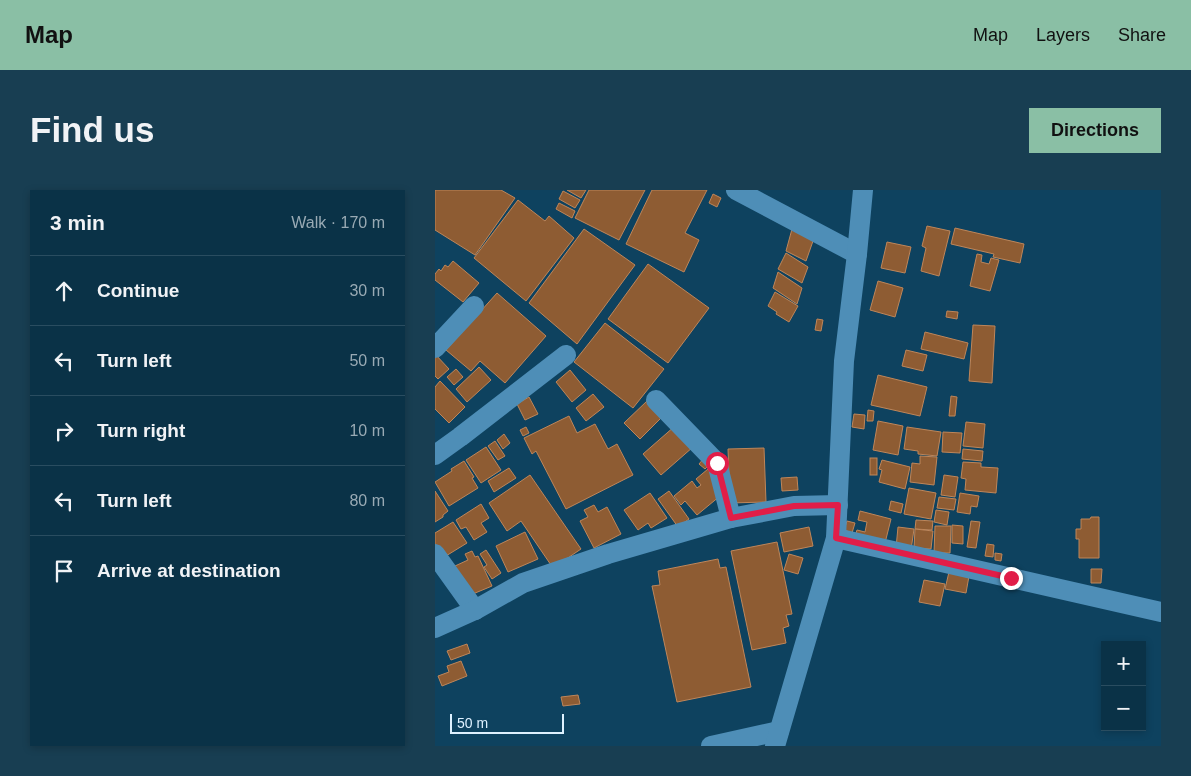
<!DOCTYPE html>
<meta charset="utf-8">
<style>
:root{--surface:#0a3247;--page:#183e52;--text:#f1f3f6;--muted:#99aab4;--line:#2a4d60;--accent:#8abfa5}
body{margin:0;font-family:Arial,sans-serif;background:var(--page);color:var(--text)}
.controls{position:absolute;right:15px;bottom:15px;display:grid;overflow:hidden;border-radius:0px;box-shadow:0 2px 8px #0003}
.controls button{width:45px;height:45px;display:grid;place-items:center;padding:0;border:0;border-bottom:1px solid var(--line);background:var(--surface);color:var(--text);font:25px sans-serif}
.scale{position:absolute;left:15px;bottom:12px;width:114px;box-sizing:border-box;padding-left:5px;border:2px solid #def1ff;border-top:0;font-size:14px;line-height:18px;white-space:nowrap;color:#def1ff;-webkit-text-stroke:4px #0e425f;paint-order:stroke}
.stop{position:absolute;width:15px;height:15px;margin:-11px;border:4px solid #e11d48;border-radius:50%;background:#fff}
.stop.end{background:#e11d48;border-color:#fff;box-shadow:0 1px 5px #0008}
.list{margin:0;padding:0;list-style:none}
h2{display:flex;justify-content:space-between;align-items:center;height:65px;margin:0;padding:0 20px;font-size:21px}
h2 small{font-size:16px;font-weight:400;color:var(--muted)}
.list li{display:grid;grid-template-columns:32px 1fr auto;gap:15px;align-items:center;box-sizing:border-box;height:70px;padding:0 20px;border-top:1px solid var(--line)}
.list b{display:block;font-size:19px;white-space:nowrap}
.list em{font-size:16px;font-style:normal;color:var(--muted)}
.icon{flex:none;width:28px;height:28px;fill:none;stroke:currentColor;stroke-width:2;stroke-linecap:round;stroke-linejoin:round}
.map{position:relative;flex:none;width:726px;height:556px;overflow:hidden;border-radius:0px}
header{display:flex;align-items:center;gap:30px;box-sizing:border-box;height:70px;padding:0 25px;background:var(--accent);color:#111}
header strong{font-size:24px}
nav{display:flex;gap:28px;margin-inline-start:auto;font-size:18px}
.intro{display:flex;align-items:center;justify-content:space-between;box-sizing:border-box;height:120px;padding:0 30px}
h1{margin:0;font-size:35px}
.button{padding:12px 22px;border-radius:0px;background:var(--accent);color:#111;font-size:18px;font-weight:700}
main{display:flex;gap:30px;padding:0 30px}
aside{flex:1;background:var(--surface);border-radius:0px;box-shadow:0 2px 8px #0003}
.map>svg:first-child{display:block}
</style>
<header>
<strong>Map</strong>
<nav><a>Map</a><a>Layers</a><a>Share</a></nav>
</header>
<div class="intro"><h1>Find us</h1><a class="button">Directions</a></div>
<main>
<aside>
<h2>3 min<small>Walk · 170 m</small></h2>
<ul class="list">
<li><svg class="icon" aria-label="ahead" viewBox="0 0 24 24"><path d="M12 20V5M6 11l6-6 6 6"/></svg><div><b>Continue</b></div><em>30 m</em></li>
<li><svg class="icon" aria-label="left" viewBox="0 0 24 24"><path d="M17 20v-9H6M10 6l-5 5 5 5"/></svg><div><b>Turn left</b></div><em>50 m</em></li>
<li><svg class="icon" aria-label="right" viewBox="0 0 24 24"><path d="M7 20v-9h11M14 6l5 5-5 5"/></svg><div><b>Turn right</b></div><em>10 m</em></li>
<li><svg class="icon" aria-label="left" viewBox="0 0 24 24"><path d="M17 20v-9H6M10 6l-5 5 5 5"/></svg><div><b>Turn left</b></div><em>80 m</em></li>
<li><svg class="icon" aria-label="arrive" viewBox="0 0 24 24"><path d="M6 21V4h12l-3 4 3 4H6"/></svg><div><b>Arrive at destination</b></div></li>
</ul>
</aside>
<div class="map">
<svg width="726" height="556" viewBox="0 0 726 556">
<rect width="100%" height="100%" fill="#0e425f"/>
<g fill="#8e5c33" stroke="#be865a">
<polygon points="0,0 66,0 80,8 40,65 0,40"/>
<polygon points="132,0 151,0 146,8"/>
<polygon points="154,0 210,0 184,50 140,28"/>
<polygon points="217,0 272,0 250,43 264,50 249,82 191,54"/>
<polygon points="128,1 145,10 140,18 124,9"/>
<polygon points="278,4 286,8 282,17 274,13"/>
<polygon points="83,10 110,31 114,26 139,48 91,111 39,68"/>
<polygon points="124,13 140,21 137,28 121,19"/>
<polygon points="492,36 515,41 504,86 486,81 491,58 487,56"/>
<polygon points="520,38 589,54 585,73 558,67 559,64 516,54"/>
<polygon points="149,39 200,75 142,154 94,113"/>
<polygon points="357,39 378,51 371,71 351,61"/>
<polygon points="452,52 476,57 470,83 446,78"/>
<polygon points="351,63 373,77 367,93 343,79"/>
<polygon points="542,64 547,65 546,72 554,74 556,68 564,70 555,101 535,96"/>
<polygon points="18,71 44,93 28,112 0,90 0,84 4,79 6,81 10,75 13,77"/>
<polygon points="213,74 274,118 233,173 173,129"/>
<polygon points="343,82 367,98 362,114 338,98"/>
<polygon points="443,91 468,98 460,127 435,120"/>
<polygon points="340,102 363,116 354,132 341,124 342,122 333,116"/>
<polygon points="62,103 111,146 70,193 45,171 36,181 11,160"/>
<polygon points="512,121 523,122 522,129 511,127"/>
<polygon points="382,129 388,130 386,141 380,140"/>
<polygon points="170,133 229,179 198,218 139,172"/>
<polygon points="538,135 560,136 557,193 534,191"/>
<polygon points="490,142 533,153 529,169 486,159"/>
<polygon points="471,160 492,165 488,181 467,176"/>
<polygon points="0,164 14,179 3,189 0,186"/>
<polygon points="44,177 56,190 32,212 21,199"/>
<polygon points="21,179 28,187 19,195 12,187"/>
<polygon points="135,180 151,200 137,212 121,192"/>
<polygon points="443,185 492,197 485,226 436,215"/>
<polygon points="5,191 30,217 14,233 0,219 0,197"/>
<polygon points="158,204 169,217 151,231 141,218"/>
<polygon points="516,206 522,207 520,226 514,226"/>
<polygon points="94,207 103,224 90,230 82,214"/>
<polygon points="212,211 228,226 205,249 189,233"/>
<polygon points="433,220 439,221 438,231 432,231"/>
<polygon points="419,224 430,225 429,239 417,237"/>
<polygon points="134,226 142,243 160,234 173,259 182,254 198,285 131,319 101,261 97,264 89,248"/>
<polygon points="443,231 468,236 463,265 438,260"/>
<polygon points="531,232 550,234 548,258 528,256"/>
<polygon points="240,236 258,257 226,285 208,264"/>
<polygon points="91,237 94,243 88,246 85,240"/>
<polygon points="472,237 506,242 502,266 483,264 483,261 469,259"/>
<polygon points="508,242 527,243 525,263 507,262"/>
<polygon points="69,244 75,253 68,259 62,250"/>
<polygon points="60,251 70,266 63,270 53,256"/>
<polygon points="51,257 66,280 46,293 31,270"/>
<polygon points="329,258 331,312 295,313 293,259"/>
<polygon points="528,259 548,261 547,271 527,269"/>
<polygon points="485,266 502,267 499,295 475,292 477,273 485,274"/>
<polygon points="269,268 275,274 270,279 264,274"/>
<rect x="435" y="268" width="7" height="17"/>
<polygon points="447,270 475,277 470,299 444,292 447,280 444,279"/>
<polygon points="29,271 39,287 37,288 43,298 14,316 0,292 17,281 16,279"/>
<polygon points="528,272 546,273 546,277 563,278 561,303 530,300 531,289 526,288"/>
<polygon points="74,278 81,288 59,302 53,291"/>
<polygon points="273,279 286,295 285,306 262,325 250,311 246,315 239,306 257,291 262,298 266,295 261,289"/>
<polygon points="95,285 146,359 118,378 86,331 72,341 54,313"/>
<polygon points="509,285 523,287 520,307 506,305"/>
<polygon points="362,287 363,300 347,301 346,288"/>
<polygon points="474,298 501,303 496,329 469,324"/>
<polygon points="0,301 13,321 8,325 8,327 0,332"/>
<polygon points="234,301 254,329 243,337 223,309"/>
<polygon points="215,303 232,328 216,338 213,333 203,340 189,320"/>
<polygon points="525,303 544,306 542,317 536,316 535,324 522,322"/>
<polygon points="504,307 521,309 519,320 502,318"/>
<polygon points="456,311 468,314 466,323 454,320"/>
<polygon points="46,314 54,328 46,333 52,342 39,350 31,337 26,339 21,330"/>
<polygon points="159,315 163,322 172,317 186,344 159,358 145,331 153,327 149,320"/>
<polygon points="501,320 514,322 512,335 499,332"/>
<polygon points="425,321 456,329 449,357 419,349 422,340 430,342 432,332 423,330"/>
<polygon points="656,327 664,327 664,368 644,368 644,349 641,349 641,339 646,339 646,329 655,329"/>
<polygon points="481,330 498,331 497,340 480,339"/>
<polygon points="412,331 420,333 417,343 409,340"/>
<polygon points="536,331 545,332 541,358 532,357"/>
<polygon points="18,332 32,353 6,369 0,360 0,343"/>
<polygon points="517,335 528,336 528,354 517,353"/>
<polygon points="500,336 516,336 515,363 499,363"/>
<polygon points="374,337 378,356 349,362 345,343"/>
<polygon points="463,337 479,339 476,360 461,358"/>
<polygon points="480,339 498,341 496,359 479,358"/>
<polygon points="90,342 103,369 73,382 61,356"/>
<polygon points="342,352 357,424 351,425 354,436 348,438 351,453 317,460 296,361"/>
<polygon points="552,354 559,355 558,367 550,366"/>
<polygon points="51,360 66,383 57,389 49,377 52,375 45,364"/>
<polygon points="37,361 40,367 43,366 57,396 33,406 20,376 33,370 30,364"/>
<polygon points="560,363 567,364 566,371 560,370"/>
<polygon points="354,364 368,368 363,384 349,380"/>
<polygon points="283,369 285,378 291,377 316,497 242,512 217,396 225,395 223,381"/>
<polygon points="656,379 667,379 666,393 656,393"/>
<polygon points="514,382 534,386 531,403 510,399"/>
<polygon points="489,390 510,394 505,416 484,412"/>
<polygon points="32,454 35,463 16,470 12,461"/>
<polygon points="26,471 32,486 7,496 3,486 14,482 12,476"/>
<polygon points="143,505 145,514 128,516 126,507"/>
</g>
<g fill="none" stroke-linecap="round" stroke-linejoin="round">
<g stroke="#4e8eb7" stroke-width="20">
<polyline points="301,0 422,64"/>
<polyline points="0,158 39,116"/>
<polyline points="221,210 282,273 296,328"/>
<polyline points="0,265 25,247 131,165"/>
<polyline points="401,348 726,422"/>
<polyline points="0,364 40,420"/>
<polyline points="0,438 40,420 88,393 173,364 296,328 359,316 403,315"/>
<polyline points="276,556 344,541"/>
<polyline points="340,556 401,348 409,171 422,64 428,0"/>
</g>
</g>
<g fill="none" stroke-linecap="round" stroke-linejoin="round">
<polyline stroke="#e11d48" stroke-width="6" points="282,273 296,328 359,316 403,315 401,348 576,388"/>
</g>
</svg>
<div class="controls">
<button>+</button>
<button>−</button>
</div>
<div class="scale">50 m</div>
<div class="stop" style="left:282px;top:273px"></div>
<div class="stop end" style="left:576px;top:388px"></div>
</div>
</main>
